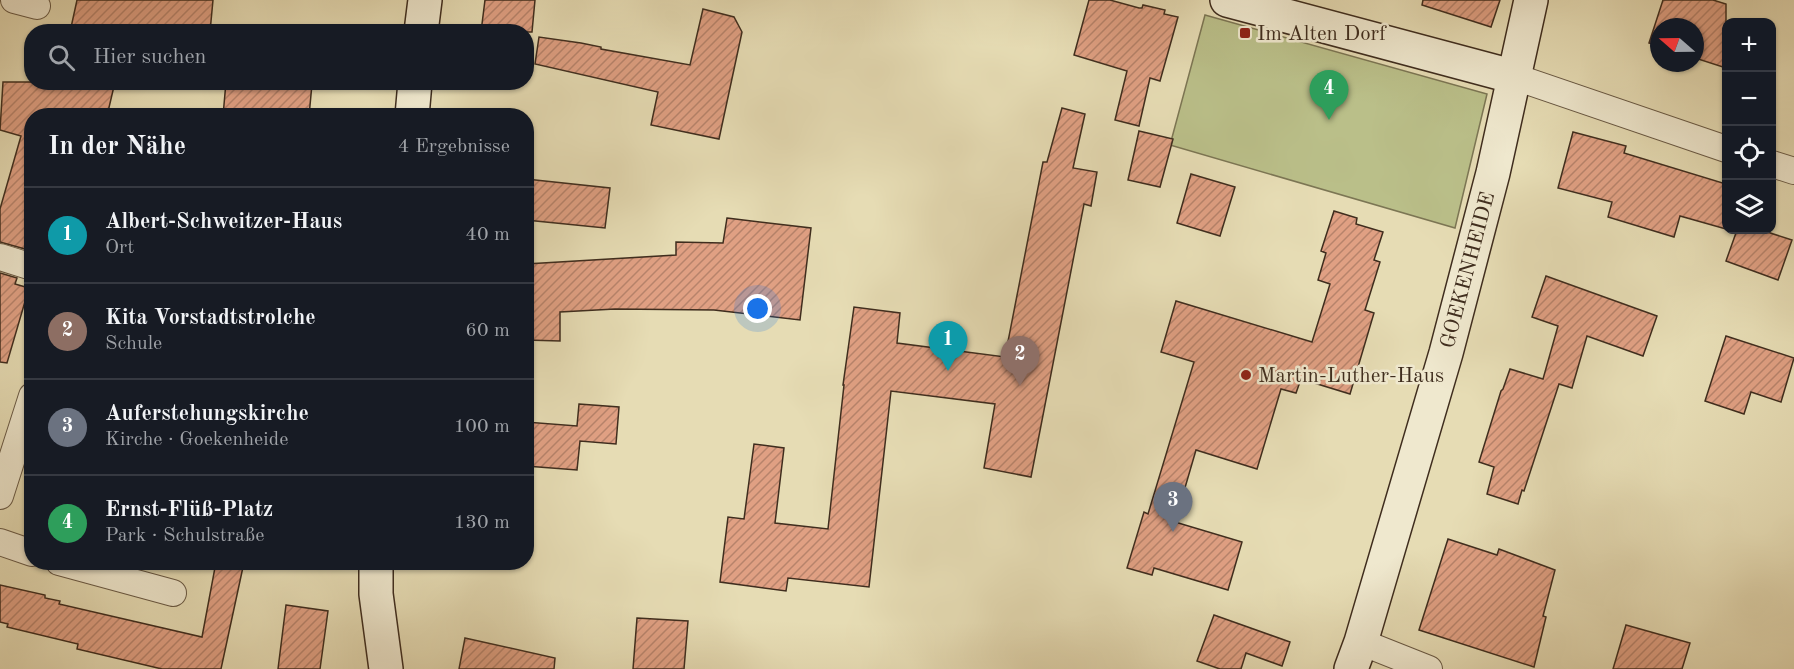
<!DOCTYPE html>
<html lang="de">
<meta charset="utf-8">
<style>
:root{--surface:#171b24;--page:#20242c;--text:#f1f3f6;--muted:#9ea1a6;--line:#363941;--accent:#d93025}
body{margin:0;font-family:"Old Standard TT",serif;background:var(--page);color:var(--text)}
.controls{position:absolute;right:18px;top:18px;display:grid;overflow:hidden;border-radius:12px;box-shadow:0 2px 4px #0004}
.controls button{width:54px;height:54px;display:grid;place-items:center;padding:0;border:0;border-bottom:2px solid var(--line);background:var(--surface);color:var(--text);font:30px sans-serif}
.compass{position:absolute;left:1650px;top:18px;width:54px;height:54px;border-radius:50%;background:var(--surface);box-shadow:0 2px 4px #0004;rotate:290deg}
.you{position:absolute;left:758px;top:309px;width:21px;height:21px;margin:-15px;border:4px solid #fff;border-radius:50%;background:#1a73e8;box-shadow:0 0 0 9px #1a73e833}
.badge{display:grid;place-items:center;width:39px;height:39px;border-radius:50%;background:var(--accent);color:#fff;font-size:20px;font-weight:700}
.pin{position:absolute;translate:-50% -50px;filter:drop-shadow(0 2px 3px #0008)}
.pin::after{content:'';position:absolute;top:32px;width:21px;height:18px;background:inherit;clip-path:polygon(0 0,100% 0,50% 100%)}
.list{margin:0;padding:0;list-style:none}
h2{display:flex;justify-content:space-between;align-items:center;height:78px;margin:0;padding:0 24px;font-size:26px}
h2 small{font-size:20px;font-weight:400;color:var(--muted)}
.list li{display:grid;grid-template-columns:39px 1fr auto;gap:18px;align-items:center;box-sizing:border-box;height:96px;padding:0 24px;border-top:2px solid var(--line)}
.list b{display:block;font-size:22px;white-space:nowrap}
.list p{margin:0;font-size:20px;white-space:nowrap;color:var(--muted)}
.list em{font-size:20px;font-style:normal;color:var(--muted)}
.icon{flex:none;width:33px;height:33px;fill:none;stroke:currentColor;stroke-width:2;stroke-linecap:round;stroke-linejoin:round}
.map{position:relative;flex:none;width:1794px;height:669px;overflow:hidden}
.search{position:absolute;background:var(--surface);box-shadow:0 2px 4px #0004;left:24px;top:24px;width:510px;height:66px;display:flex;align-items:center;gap:15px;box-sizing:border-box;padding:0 21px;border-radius:24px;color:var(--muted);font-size:22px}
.panel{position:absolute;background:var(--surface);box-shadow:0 2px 4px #0004;left:24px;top:108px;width:510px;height:462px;border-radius:24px}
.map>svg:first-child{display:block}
</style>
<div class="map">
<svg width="1794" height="669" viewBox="0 0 1794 669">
<defs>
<pattern id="building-hatch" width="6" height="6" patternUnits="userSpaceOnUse" patternTransform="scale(1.5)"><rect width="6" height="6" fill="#e0a083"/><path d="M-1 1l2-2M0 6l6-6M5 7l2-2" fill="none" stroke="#b7836b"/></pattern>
</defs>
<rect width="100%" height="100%" fill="#e6dcb4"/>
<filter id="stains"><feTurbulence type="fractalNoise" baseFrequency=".00333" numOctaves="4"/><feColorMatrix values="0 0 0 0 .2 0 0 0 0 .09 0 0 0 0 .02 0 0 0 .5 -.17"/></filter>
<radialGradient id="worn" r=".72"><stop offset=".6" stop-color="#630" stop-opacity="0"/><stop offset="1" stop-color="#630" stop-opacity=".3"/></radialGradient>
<polygon fill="#babf89" stroke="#7c7654" stroke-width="1.5" points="1205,15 1487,94 1455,228 1170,145"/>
<g fill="url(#building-hatch)" stroke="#3f2d1e" stroke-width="1.5">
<polygon points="77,0 213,0 210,32 70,32"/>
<polygon points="485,0 535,0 532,32 481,32"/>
<polygon points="1089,0 1110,0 1139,8 1142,8 1143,5 1165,10 1164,14 1178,17 1160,81 1150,78 1139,126 1115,120 1127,71 1074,55"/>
<polygon points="1423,0 1500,0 1491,27 1422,5"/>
<polygon points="1663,0 1713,0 1726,4 1726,68 1695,58 1695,27 1659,27 1659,46 1649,43"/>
<polygon points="703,9 734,17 742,32 719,139 651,125 658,92 535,64 539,37 581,43 601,47 601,49 690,65"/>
<polygon points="3,82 115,82 107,116 32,116 32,224 25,249 0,242 0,209 21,136 0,130"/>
<polygon points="226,82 312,84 309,116 223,116"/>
<polygon points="1062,108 1085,114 1073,168 1097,172 1091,206 1084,204 1031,477 984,468 995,404 891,391 869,587 788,578 786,591 720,582 728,517 744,519 754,444 784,448 775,523 828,529 844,385 843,385 854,307 900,313 897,343 1005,357 1043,162 1047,162"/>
<polygon points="1139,131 1173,139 1160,187 1128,180"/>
<polygon points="1573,132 1626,146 1624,153 1726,184 1726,229 1680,216 1674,237 1608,217 1612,202 1558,188"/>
<polygon points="1191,174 1235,187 1220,236 1177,223"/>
<polygon points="526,179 610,188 605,228 526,220"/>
<polygon points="1334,211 1357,218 1356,224 1383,232 1374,260 1380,262 1365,310 1374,313 1350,394 1301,379 1296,393 1281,389 1257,469 1196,450 1175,522 1242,542 1228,590 1154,568 1152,575 1127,568 1144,512 1148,514 1194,362 1161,352 1176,301 1312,342 1330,284 1318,280 1326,253 1321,251"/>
<polygon points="727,218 811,228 800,320 714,310 615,309 560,312 560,341 526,340 526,264 676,255 676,242 723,243"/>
<polygon points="1737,230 1761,230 1792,240 1778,280 1726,261"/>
<polygon points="0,273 17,278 15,284 29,288 7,363 0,362"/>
<polygon points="1546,276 1657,316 1643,356 1587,336 1572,388 1559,384 1524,491 1522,490 1518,504 1487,494 1494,467 1479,462 1501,391 1503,389 1510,369 1543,379 1558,326 1532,317"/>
<polygon points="1726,336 1794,358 1781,402 1751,392 1744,414 1705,401"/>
<polygon points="579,404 619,407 616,444 580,441 577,470 526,466 526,422 577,426"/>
<polygon points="1448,539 1497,555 1499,549 1555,570 1543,616 1546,617 1534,667 1419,630"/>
<polygon points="216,562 243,567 221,669 162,669 77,649 78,644 7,627 8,624 0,622 0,585 45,595 45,598 60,601 59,604 202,637"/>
<polygon points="286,605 328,611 320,669 278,669"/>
<polygon points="1214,615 1290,642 1282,666 1246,653 1241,669 1220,669 1197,661"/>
<polygon points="637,618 688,621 684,669 633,669"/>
<polygon points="1626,625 1690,643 1682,669 1613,669"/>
<polygon points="465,638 555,658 554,669 459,669"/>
</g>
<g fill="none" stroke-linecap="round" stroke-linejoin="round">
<g stroke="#695944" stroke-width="28">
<g id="street">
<polyline points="14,0 37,6"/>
<polyline points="1515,77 1726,149"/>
<polyline points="1772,164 1794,171"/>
<polyline points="0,257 32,267"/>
<polyline points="0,496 32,396"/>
<polyline points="0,542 32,553"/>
<polyline points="59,562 173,593"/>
<polyline points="1361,642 1429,669"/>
</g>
</g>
<g stroke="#3f2d1e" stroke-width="36">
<g id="secondary">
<polyline points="1227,0 1515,77"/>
<polyline points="421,32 425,0"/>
<polyline points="412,116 415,82"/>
<polyline points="376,562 376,594 386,669"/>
<polyline points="1351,669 1361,642 1446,353 1493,173 1531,0"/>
</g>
</g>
<use href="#street" stroke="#efe8ce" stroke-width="26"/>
<use href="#secondary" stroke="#efe8ce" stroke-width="33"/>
</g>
<g fill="#8f2418" stroke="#efe8ce" stroke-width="2">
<rect x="1239" y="27" width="12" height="12" rx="3"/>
<circle cx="1246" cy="375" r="6"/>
</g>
<g text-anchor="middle" stroke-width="5" stroke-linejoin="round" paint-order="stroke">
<g font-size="21" fill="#3f2d1e" stroke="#efe8ce" text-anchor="start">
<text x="1257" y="40">Im Alten Dorf</text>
<text x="1258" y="382">Martin-Luther-Haus</text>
</g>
<g font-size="21" fill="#3f2d1e" stroke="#efe8ce">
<text transform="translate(1467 270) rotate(-75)" y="7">GOEKENHEIDE</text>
</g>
</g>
<rect width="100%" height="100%" filter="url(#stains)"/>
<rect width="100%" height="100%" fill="url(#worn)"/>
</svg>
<div class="controls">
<button>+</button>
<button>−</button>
<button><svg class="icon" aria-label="locate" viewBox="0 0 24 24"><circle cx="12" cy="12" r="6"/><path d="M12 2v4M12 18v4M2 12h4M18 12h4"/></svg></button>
<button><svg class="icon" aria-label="layers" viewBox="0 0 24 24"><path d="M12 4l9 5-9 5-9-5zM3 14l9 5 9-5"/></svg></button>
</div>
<svg class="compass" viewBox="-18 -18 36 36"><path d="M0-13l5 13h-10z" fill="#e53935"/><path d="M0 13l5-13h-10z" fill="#9ea1a6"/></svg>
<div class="you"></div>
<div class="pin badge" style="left:948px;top:371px;background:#0f9aa8">1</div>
<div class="pin badge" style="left:1020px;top:386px;background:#8d6e63">2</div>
<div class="pin badge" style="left:1173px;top:532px;background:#6b7280">3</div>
<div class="pin badge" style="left:1329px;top:120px;background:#2e9e5b">4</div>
<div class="search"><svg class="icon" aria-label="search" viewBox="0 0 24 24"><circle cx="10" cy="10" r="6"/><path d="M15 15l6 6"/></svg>Hier suchen</div>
<section class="panel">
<h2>In der Nähe<small>4 Ergebnisse</small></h2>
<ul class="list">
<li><span class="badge" style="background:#0f9aa8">1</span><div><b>Albert-Schweitzer-Haus</b><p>Ort</p></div><em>40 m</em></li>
<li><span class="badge" style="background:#8d6e63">2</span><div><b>Kita Vorstadtstrolche</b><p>Schule</p></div><em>60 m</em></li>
<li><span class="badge" style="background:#6b7280">3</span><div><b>Auferstehungskirche</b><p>Kirche · Goekenheide</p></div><em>100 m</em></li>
<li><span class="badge" style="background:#2e9e5b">4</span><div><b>Ernst-Flüß-Platz</b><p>Park · Schulstraße</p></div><em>130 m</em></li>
</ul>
</section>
</div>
